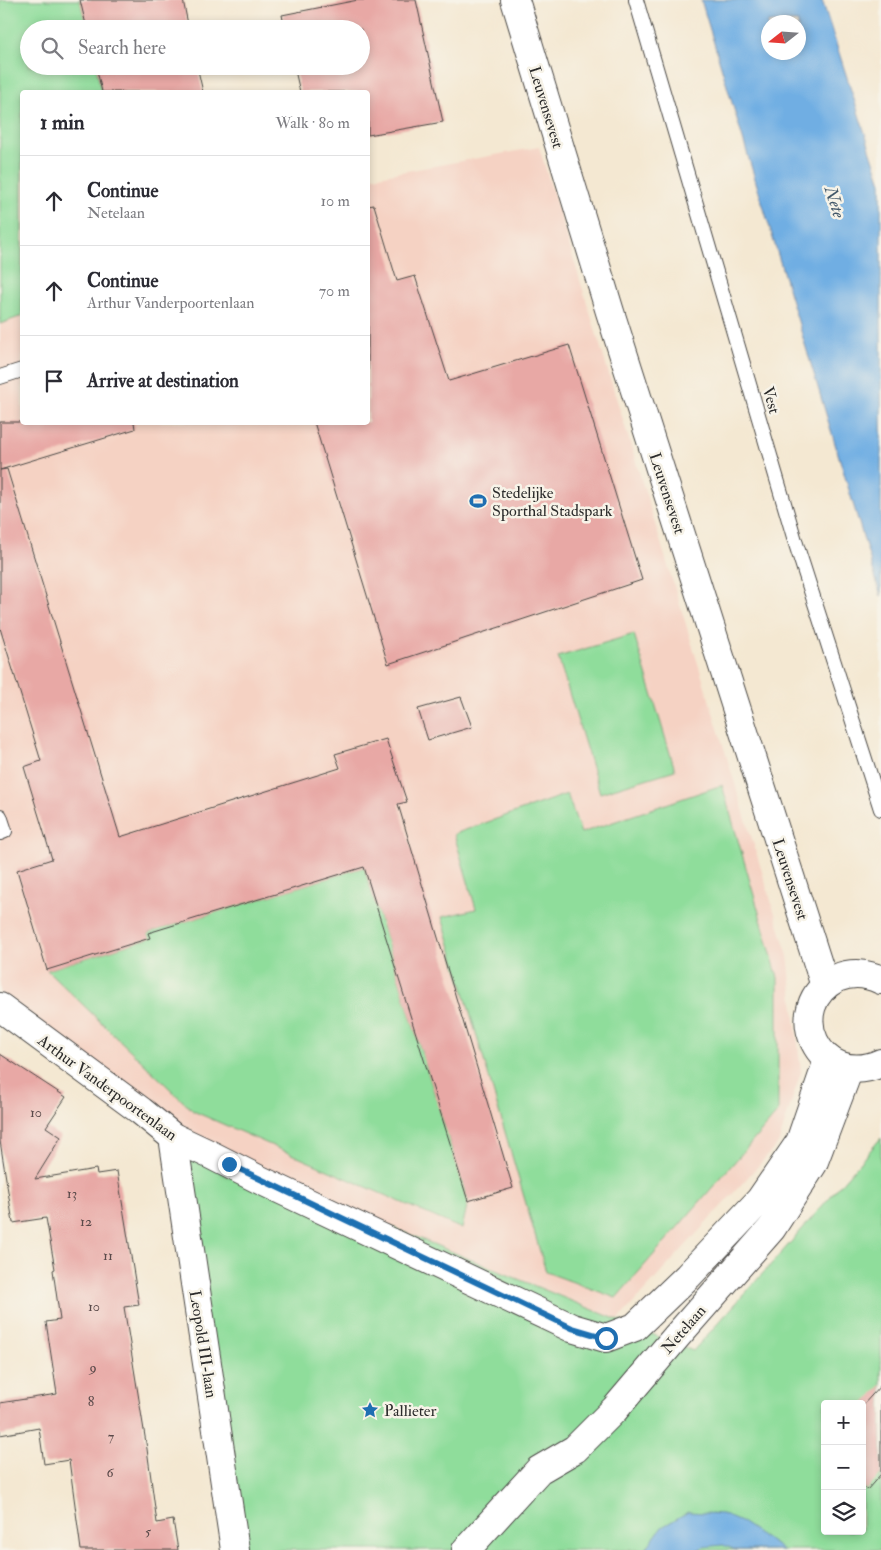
<!DOCTYPE html>
<meta charset="utf-8">
<style>
:root{--surface:#fff;--page:#f7f7f7;--text:#2b2b33;--muted:#7c7c81;--line:#e1e1e2}
body{margin:0;font-family:"IM FELL Double Pica",serif;background:var(--page);color:var(--text)}
.controls{position:absolute;right:15px;bottom:15px;display:grid;overflow:hidden;border-radius:5px;box-shadow:0 2px 8px #0003}
.controls button{width:45px;height:45px;display:grid;place-items:center;padding:0;border:0;border-bottom:1px solid var(--line);background:var(--surface);color:var(--text);font:25px sans-serif}
.compass{position:absolute;left:761px;top:15px;width:45px;height:45px;border-radius:50%;background:var(--surface);box-shadow:0 2px 8px #0003;rotate:253deg}
.stop{position:absolute;width:15px;height:15px;margin:-11px;border:4px solid #1f6fb2;border-radius:50%;background:#fff}
.stop.end{background:#1f6fb2;border-color:#fff;box-shadow:0 1px 5px #0008}
.list{margin:0;padding:0;list-style:none}
h2{display:flex;justify-content:space-between;align-items:center;height:65px;margin:0;padding:0 20px;font-size:21px}
h2 small{font-size:16px;font-weight:400;color:var(--muted)}
.list li{display:grid;grid-template-columns:32px 1fr auto;gap:15px;align-items:center;box-sizing:border-box;height:90px;padding:0 20px;border-top:1px solid var(--line)}
.list b{display:block;font-size:19px;white-space:nowrap}
.list p{margin:0;font-size:16px;white-space:nowrap;color:var(--muted)}
.list em{font-size:16px;font-style:normal;color:var(--muted)}
.icon{flex:none;width:28px;height:28px;fill:none;stroke:currentColor;stroke-width:2;stroke-linecap:round;stroke-linejoin:round}
.map{position:relative;flex:none;width:881px;height:1550px;overflow:hidden}
.search{position:absolute;background:var(--surface);box-shadow:0 2px 8px #0003;left:20px;top:20px;width:350px;height:55px;display:flex;align-items:center;gap:12px;box-sizing:border-box;padding:0 18px;border-radius:28px;color:var(--muted);font-size:19px}
.panel{position:absolute;background:var(--surface);box-shadow:0 2px 8px #0003;left:20px;top:90px;width:350px;height:335px;border-radius:5px}
.map>svg:first-child{display:block}
</style>
<div class="map">
<svg width="881" height="1550" viewBox="0 0 881 1550">
<rect width="100%" height="100%" fill="#f7f3e8"/>
<filter id="ink" filterUnits="userSpaceOnUse"><feTurbulence type="fractalNoise" baseFrequency=".02" numOctaves="2"/><feDisplacementMap in="SourceGraphic" scale="10" xChannelSelector="R" yChannelSelector="G"/><feConvolveMatrix kernelMatrix="1 2 1 2 8 2 1 2 1" color-interpolation-filters="sRGB"/></filter>
<filter id="wash" filterUnits="userSpaceOnUse"><feTurbulence type="fractalNoise" baseFrequency=".0096" numOctaves="4" result="noise"/><feDisplacementMap in="SourceGraphic" scale="20" xChannelSelector="R" yChannelSelector="G"/><feGaussianBlur stdDeviation="1.12" result="paint"/><feColorMatrix in="noise" values="0 0 0 0 0 0 0 0 0 0 0 0 0 0 0 0 0 1.4 0 .05"/><feComposite in="paint" operator="in"/></filter>
<g filter="url(#wash)">
<rect width="100%" height="100%" fill="#f4e8d2"/>
<polygon fill="#f5d2c3" points="539,147 788,956 801,1072 778,1144 618,1320 173,1137 0,1006 0,324 22,316 22,422 368,422 368,178"/>
<g fill="#8fdd9b" stroke="#5d8463" fill-rule="evenodd">
<polygon points="0,0 80,0 87,29 29,29 29,66 96,66 101,92 22,92 22,316 0,324"/>
<polygon points="634,634 675,770 600,793 558,657"/>
<polygon points="722,785 778,978 778,1112 616,1298 546,1272 442,917 476,909 454,834 567,794 581,833"/>
<polygon points="364,867 468,1201 462,1229 193,1111 47,970 150,938 148,933"/>
<path d="M173,1137L693,1351L791,1242L881,1138V1550H246ZM825,1404H862V1531H825Z"/>
</g>
<g fill="#70aee3" stroke="#4e6c87" fill-rule="evenodd">
<path d="M701,0H822L881,183V596ZM768,22H798V52H768Z"/>
<polygon points="688,1512 722,1514 743,1523 783,1550 736,1550 723,1545 703,1547 698,1550 645,1550 662,1527"/>
</g>
<g id="blocks">
<g fill="#e8a8a5">
<polygon points="80,0 183,0 189,29 87,29"/>
<polygon points="358,0 416,0 443,122 368,135 368,92 300,92 294,66 361,66 361,29 285,29 282,15"/>
<polygon points="96,66 197,66 203,92 102,92"/>
<polygon points="374,205 397,281 415,276 449,381 569,345 642,580 388,664 314,422 368,422 368,206"/>
<polygon points="0,422 134,422 135,429 0,470"/>
<polygon points="7,469 120,837 340,768 335,754 386,739 407,802 398,804 513,1188 468,1201 364,867 148,933 150,938 47,970 17,870 52,859 24,767 41,761 0,628 0,470"/>
<polygon points="461,697 472,727 428,740 418,709"/>
<polygon points="0,1054 66,1097 46,1127 61,1137 35,1179 96,1169 97,1174 117,1171 139,1305 124,1307 147,1449 157,1523 173,1520 178,1550 81,1550 69,1460 44,1464 39,1428 0,1435 0,1403 57,1394 46,1322 60,1320 53,1270 55,1269 46,1218 13,1223 0,1141"/>
<polygon points="881,1385 881,1474 867,1490 862,1486 862,1406"/>
</g>
</g>
</g>
<g filter="url(#ink)">
<use href="#blocks" fill-opacity="0" stroke="#494744" stroke-width="1"/>
<g fill="none" stroke-linecap="round" stroke-linejoin="round">
<g stroke="#494744" stroke-width="16">
<g id="service">
<polyline points="636,0 796,544 881,809"/>
<polyline points="0,377 22,370"/>
<polyline points="0,816 5,831 0,833"/>
</g>
</g>
<g stroke="#494744" stroke-width="30">
<g id="minor">
<polyline points="0,1007 141,1111 173,1137 209,1154 258,1179 572,1328 606,1338 635,1327 688,1276 760,1200 800,1142 828,1060"/>
<polyline points="173,1137 235,1550"/>
</g>
</g>
<g stroke="#494744" stroke-width="30">
<g id="tertiary">
<polyline points="515,0 610,312 825,986"/>
<path d="M881,980C867,973 851,972 837,978C781,1006 818,1091 881,1063"/>
<polyline points="466,1550 539,1470 575,1449 615,1409 677,1336 772,1228 813,1164 849,1069"/>
</g>
</g>
<use href="#service" stroke="#fff" stroke-width="14"/>
<use href="#minor" stroke="#fff" stroke-width="28"/>
<use href="#tertiary" stroke="#fff" stroke-width="28"/>
</g>
</g>
<g fill="none" stroke-linecap="round" stroke-linejoin="round" filter="url(#ink)">
<polyline stroke="#1f6fb2" stroke-width="6" points="229,1164 572,1328 606,1338"/>
</g>
<defs>
<g id="stadium-bare" transform="scale(1.35)"><path d="M0-5a6.5 5 0 1 0 0 10a6.5 5 0 1 0 0-10ZM-3.5-1.8h7v3.6h-7Z" fill="#1f6fb2" stroke="#f7f3e8" stroke-width="2.5" paint-order="stroke"/></g>
<g id="sight-bare" transform="scale(1.35)"><path d="M0-6L1.8-2.2L6-1.7L2.9 1.2L3.7 5.4L0 3.3L-3.7 5.4L-2.9 1.2L-6-1.7L-1.8-2.2Z" fill="#1f6fb2" stroke="#f7f3e8" stroke-width="2.5" paint-order="stroke"/></g>
</defs>
<g fill-rule="evenodd">
<use href="#stadium-bare" x="478" y="501"/>
<use href="#sight-bare" x="370" y="1410"/>
</g>
<g text-anchor="middle" stroke-width="5" stroke-linejoin="round" paint-order="stroke">
<g font-size="14" fill="#5a4a4a">
<text x="36" y="1117">10</text>
<text x="72" y="1198">13</text>
<text x="86" y="1226">12</text>
<text x="108" y="1260">11</text>
<text x="94" y="1311">10</text>
<text x="93" y="1372">9</text>
<text x="91" y="1406">8</text>
<text x="111" y="1441">7</text>
<text x="110" y="1477">6</text>
<text x="148" y="1536">5</text>
</g>
<g font-size="16" fill="#2b2b2b" stroke="#f7f3e8">
<text transform="translate(547 107) rotate(73)" y="6">Leuvensevest</text>
<text transform="translate(772 400) rotate(74)" y="6">Vest</text>
<text transform="translate(668 493) rotate(72)" y="6">Leuvensevest</text>
<text transform="translate(791 879) rotate(72)" y="6">Leuvensevest</text>
<text transform="translate(108 1087) rotate(36)" y="6">Arthur Vanderpoortenlaan</text>
<text transform="translate(683 1329) rotate(-49)" y="6">Netelaan</text>
<text transform="translate(204 1344) rotate(81)" y="6">Leopold III-laan</text>
</g>
<g font-size="16" fill="#2b2b2b" stroke="#f7f3e8" text-anchor="start">
<text x="492" y="498">Stedelijke<tspan x="492" dy="18">Sporthal Stadspark</tspan></text>
<text x="384" y="1416">Pallieter</text>
</g>
<g font-size="18" font-style="italic" fill="#43596b" stroke="#f7f3e8">
<text transform="translate(835 202) rotate(73)" y="6">Nete</text>
</g>
</g>
</svg>
<div class="controls">
<button>+</button>
<button>−</button>
<button><svg class="icon" aria-label="layers" viewBox="0 0 24 24"><path d="M12 4l9 5-9 5-9-5zM3 14l9 5 9-5"/></svg></button>
</div>
<svg class="compass" viewBox="-18 -18 36 36"><path d="M0-13l5 13h-10z" fill="#e53935"/><path d="M0 13l5-13h-10z" fill="#7c7c81"/></svg>
<div class="stop" style="left:606px;top:1338px"></div>
<div class="stop end" style="left:229px;top:1164px"></div>
<div class="search"><svg class="icon" aria-label="search" viewBox="0 0 24 24"><circle cx="10" cy="10" r="6"/><path d="M15 15l6 6"/></svg>Search here</div>
<section class="panel">
<h2>1 min<small>Walk · 80 m</small></h2>
<ul class="list">
<li><svg class="icon" aria-label="ahead" viewBox="0 0 24 24"><path d="M12 20V5M6 11l6-6 6 6"/></svg><div><b>Continue</b><p>Netelaan</p></div><em>10 m</em></li>
<li><svg class="icon" aria-label="ahead" viewBox="0 0 24 24"><path d="M12 20V5M6 11l6-6 6 6"/></svg><div><b>Continue</b><p>Arthur Vanderpoortenlaan</p></div><em>70 m</em></li>
<li><svg class="icon" aria-label="arrive" viewBox="0 0 24 24"><path d="M6 21V4h12l-3 4 3 4H6"/></svg><div><b>Arrive at destination</b></div></li>
</ul>
</section>
</div>
